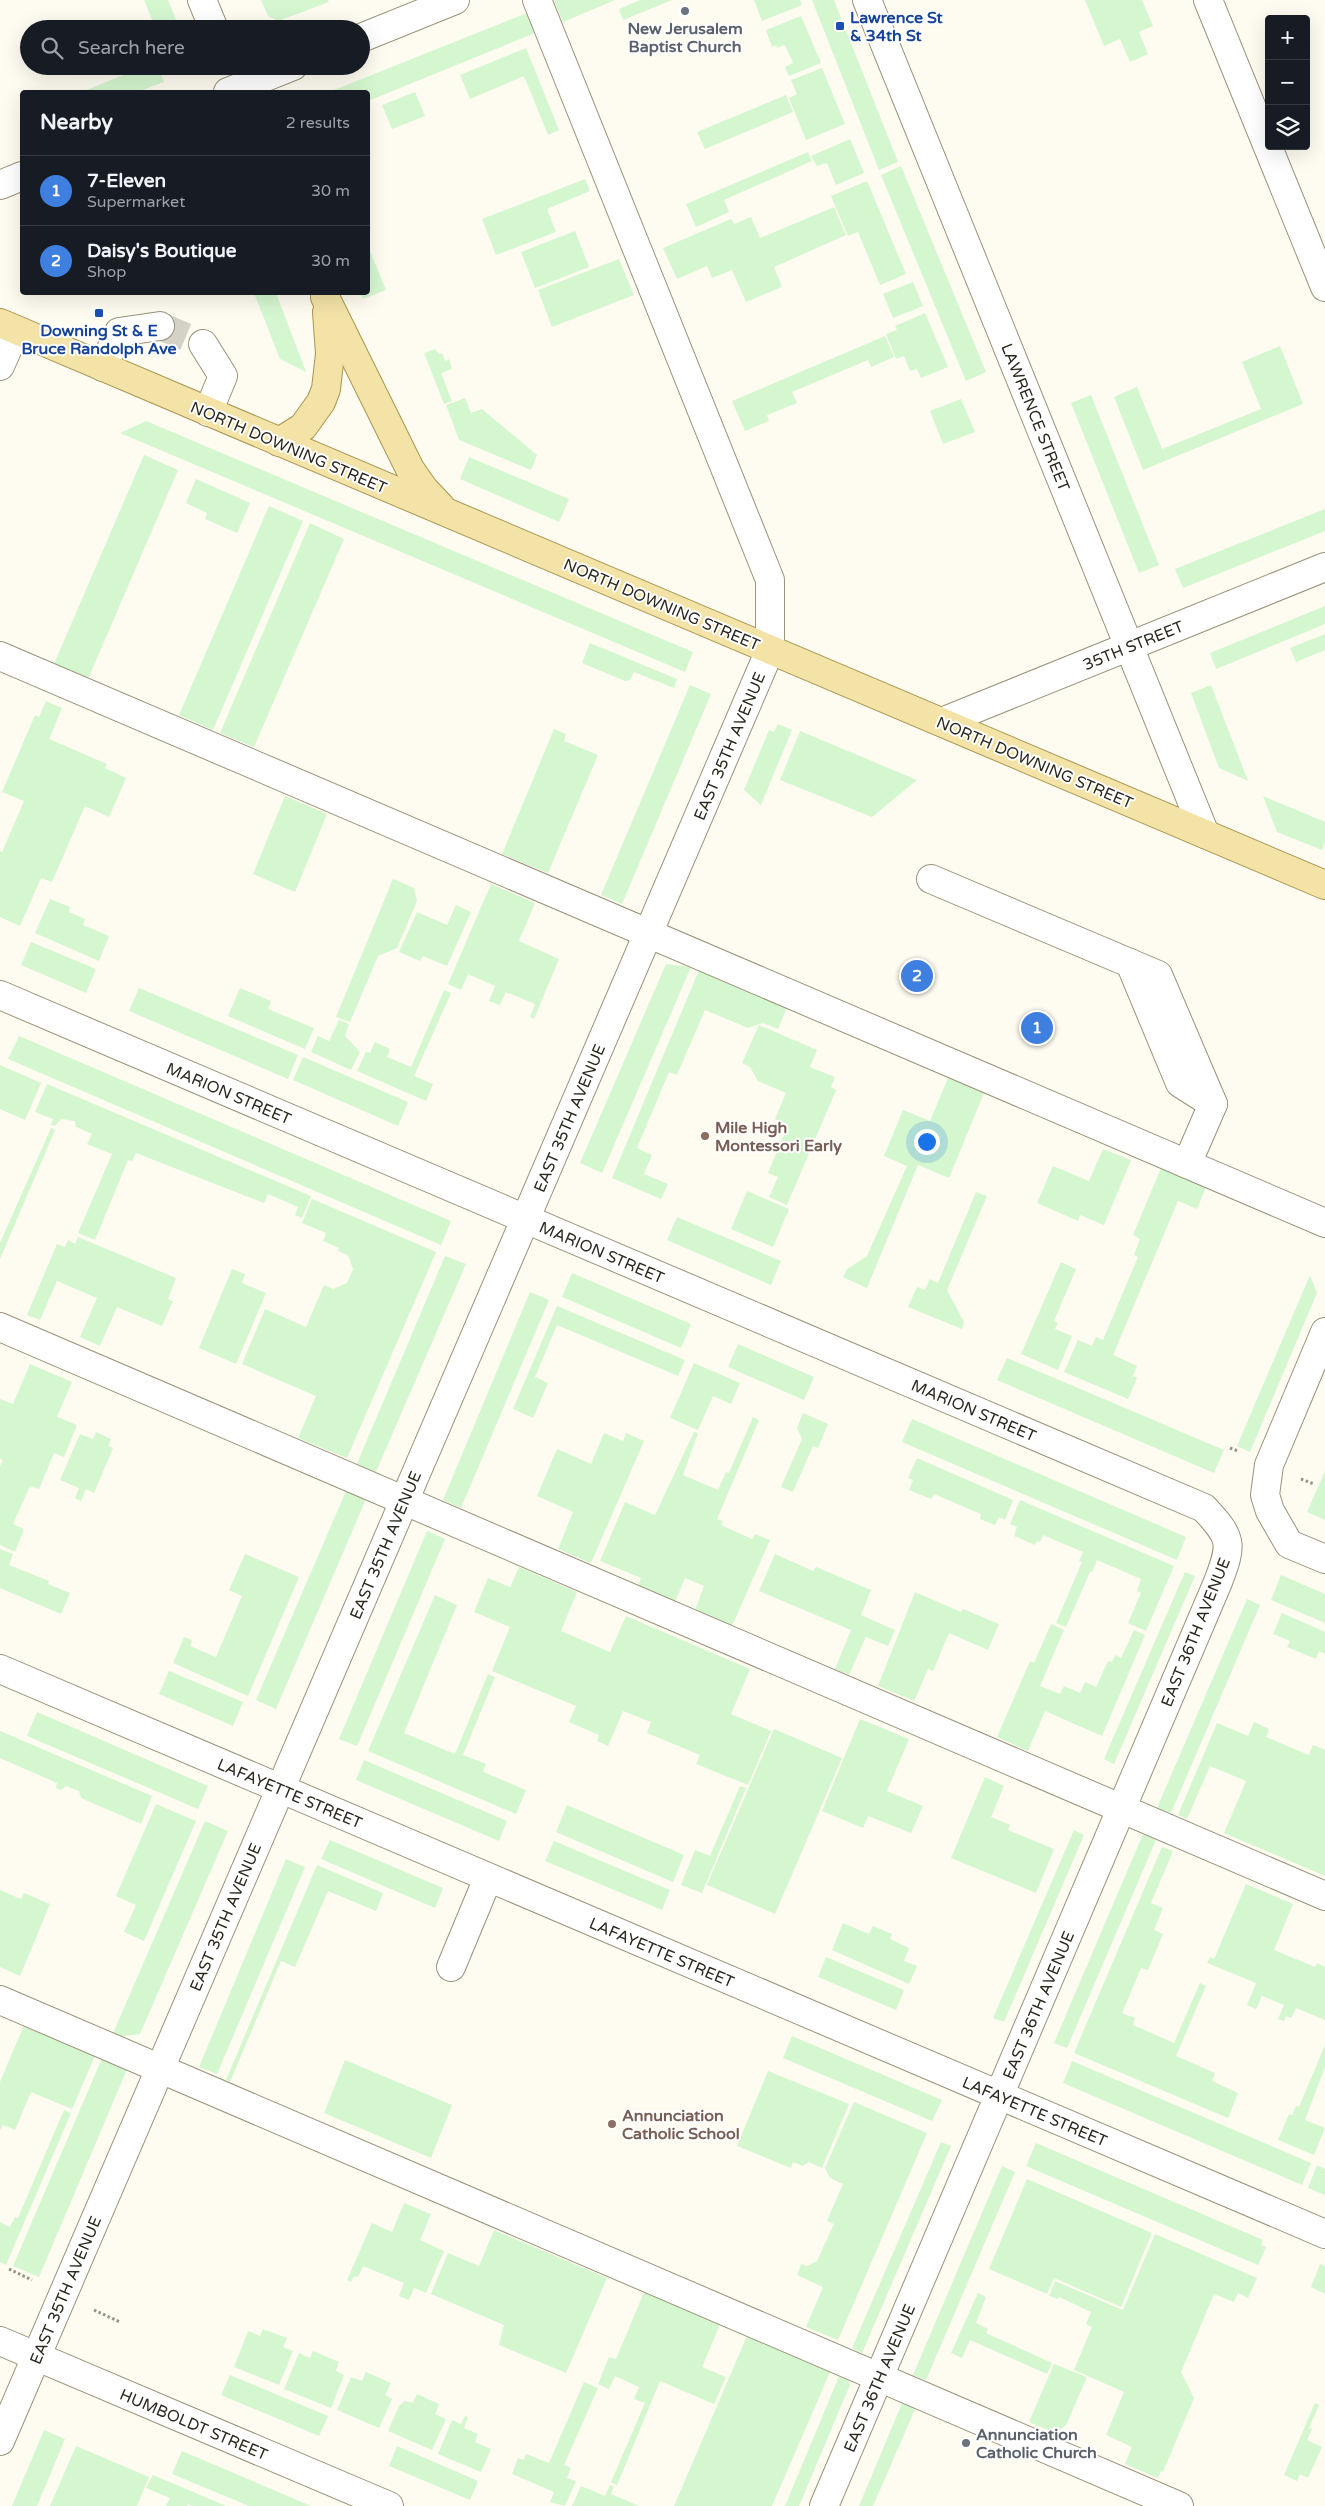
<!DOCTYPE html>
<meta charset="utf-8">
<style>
:root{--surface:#171b24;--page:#20242c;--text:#f1f3f6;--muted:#9ea1a6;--line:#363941;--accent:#0f766e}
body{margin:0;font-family:"Varela Round",sans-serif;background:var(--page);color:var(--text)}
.controls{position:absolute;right:15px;top:15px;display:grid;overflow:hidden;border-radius:5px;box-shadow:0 5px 20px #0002}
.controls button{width:45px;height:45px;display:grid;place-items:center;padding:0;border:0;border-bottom:1px solid var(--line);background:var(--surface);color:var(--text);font:25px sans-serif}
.you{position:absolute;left:926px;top:1141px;width:18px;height:18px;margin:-12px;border:4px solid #fff;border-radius:50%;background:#1a73e8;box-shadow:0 0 0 8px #1a73e833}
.badge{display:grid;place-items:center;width:32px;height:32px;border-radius:50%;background:var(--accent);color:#fff;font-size:16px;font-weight:700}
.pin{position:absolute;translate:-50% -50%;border:2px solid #fff;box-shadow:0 1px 5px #0006}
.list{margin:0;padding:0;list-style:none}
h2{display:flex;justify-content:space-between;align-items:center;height:65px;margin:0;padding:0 20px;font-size:21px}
h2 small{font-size:16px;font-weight:400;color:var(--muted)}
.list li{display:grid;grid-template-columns:32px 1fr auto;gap:15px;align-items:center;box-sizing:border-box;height:70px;padding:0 20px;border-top:1px solid var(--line)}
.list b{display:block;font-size:19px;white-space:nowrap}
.list p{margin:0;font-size:16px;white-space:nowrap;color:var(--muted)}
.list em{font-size:16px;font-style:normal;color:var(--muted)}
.icon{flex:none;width:28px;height:28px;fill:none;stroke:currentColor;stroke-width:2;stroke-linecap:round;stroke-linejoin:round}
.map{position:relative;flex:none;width:1325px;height:2506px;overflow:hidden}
.search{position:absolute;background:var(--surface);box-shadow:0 5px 20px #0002;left:20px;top:20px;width:350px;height:55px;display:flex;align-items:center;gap:12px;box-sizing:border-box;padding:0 18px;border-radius:28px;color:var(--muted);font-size:19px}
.panel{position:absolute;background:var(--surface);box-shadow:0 5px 20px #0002;left:20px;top:90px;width:350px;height:205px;border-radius:5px}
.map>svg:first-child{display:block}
</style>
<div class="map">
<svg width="1325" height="2506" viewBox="0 0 1325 2506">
<rect width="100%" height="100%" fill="#fefbf0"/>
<g fill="#d5f7d0">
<polygon points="144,0 168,0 180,29 156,29"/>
<polygon points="261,0 328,0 329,2 278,21 268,16"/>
<polygon points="556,0 615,0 563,22 554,1"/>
<polygon points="640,0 672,0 623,20 619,9"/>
<polygon points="754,0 800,0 802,5 762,21"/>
<polygon points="812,0 834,0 898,162 879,170"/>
<polygon points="1085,0 1142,0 1153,26 1139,32 1148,54 1130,62 1120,39 1104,46"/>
<polygon points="527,13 535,33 368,101 368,92 329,92"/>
<polygon points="801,16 821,63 789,76 785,67 793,63 785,45 777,48 776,45 772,47 766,30"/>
<polygon points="526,48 559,130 548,135 524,76 470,99 460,75"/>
<polygon points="145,66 158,66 164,82 137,92 82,92"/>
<polygon points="822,68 845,124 806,140 789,98 797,94 791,80"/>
<polygon points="415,92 425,116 392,129 382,105"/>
<polygon points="786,95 793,112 705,149 697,132"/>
<polygon points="850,139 864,173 836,185 827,163 817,166 811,156"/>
<polygon points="808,152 812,161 724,200 729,212 696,227 686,204"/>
<polygon points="901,166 986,372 966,381 881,175"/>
<polygon points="585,179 590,191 547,209 556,232 496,255 482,219"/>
<polygon points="867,181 906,274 880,285 858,232 848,236 831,196"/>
<polygon points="834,207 846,235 774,267 782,287 746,302 732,270 712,278 707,266 677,279 663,248 731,219 734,224 751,217 760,238"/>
<polygon points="575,231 589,267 535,288 521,252"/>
<polygon points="368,246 386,290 363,299 360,293 368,292"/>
<polygon points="619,259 634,295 552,327 538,290"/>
<polygon points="913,282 923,306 893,318 883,294"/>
<polygon points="254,293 276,293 306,372 280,359"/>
<polygon points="925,313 948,367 921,378 917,369 910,371 904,356 896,359 886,334 897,330 895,326"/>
<polygon points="885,336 894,357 871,367 868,360 792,392 797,403 767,415 769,421 745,431 732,401"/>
<polygon points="1280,346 1303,404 1143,470 1114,397 1137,387 1162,449 1261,409 1242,362"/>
<polygon points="435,349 439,354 442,353 445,361 449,359 452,369 441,373 452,401 444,404 424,353"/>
<polygon points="1091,395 1159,565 1139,573 1071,403"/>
<polygon points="465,398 471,413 482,409 537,455 531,470 459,440 446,405"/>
<polygon points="961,399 975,432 943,444 930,411"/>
<polygon points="146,421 693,652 685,672 120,433"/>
<polygon points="144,455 178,470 88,679 54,664"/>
<polygon points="469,457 569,499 559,522 460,479"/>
<polygon points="196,479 250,503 237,533 205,519 207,513 186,503"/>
<polygon points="269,506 303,521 213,730 179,715"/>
<polygon points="1325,509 1325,531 1183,588 1175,569"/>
<polygon points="310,523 344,539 254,747 220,733"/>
<polygon points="1325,606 1325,624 1216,669 1210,653"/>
<polygon points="1325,634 1325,650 1296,662 1290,648"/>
<polygon points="590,643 677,679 674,688 634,672 630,680 625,681 582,663"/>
<polygon points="690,685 711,694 622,904 601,895"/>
<polygon points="1211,685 1248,781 1219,768 1191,693"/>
<polygon points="46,701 62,708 49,739 107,764 105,768 126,778 109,817 85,806 52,882 41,878 20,926 0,917 0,851 2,852 24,801 2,792 35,715 39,717"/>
<polygon points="778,724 792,730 761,805 744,790 769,730 774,732"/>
<polygon points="554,729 566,734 564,741 598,755 548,873 502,854"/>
<polygon points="800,731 917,780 872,817 780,780"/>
<polygon points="285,796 327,814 295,892 253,874"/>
<polygon points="1263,796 1325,822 1325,842 1322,850 1277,832"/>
<polygon points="393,879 414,888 417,901 397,948 378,956 350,1022 336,1017"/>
<polygon points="491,884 535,903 519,941 559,959 534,1019 530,1017 535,1004 506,992 500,1005 489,1001 495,986 468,974 461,990 448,984"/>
<polygon points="50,899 70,907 69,912 85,919 83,925 109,936 99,961 35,933"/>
<polygon points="456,905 471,912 447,966 423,956 420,961 399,952 417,912 447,925"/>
<polygon points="31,942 96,969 86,993 21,965"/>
<polygon points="666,964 691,967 602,1173 580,1163"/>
<polygon points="699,970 787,1007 778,1029 763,1023 748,1028 705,1010 677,1075 669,1072 637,1148 652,1155 644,1174 668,1184 661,1199 612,1178"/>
<polygon points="139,988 298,1055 288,1079 129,1011"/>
<polygon points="240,988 271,1001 268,1009 314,1028 305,1049 228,1016"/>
<polygon points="444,990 451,993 414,1076 433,1084 426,1101 357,1071 366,1052 370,1053 375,1042 390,1049 387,1057 411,1067"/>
<polygon points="339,1020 349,1024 345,1036 360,1052 351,1070 311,1052 318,1036 329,1041"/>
<polygon points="759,1025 817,1050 810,1067 835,1077 831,1087 836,1090 787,1205 769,1197 778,1177 768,1173 788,1125 775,1119 786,1093 758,1081 750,1067 742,1063"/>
<polygon points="19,1036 451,1221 441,1245 8,1059"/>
<polygon points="303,1057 408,1102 398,1126 293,1080"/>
<polygon points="0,1065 41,1083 25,1120 0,1109"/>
<polygon points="948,1078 984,1093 949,1178 918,1165 867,1288 843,1277 847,1269 867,1256 907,1166 884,1156 903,1110 930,1121"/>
<polygon points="47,1084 311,1196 302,1218 295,1215 298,1207 268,1194 264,1203 136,1153 132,1161 128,1160 95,1240 78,1233 112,1154 87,1144 92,1134 76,1127 75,1121 61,1119 55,1126 51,1125 53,1119 35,1112"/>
<polygon points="51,1128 55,1130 0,1259 0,1243"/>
<polygon points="1103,1149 1131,1160 1104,1225 1080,1215 1078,1221 1037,1203 1053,1166 1089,1181"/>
<polygon points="1161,1168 1206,1187 1197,1209 1178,1201 1113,1355 1137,1366 1133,1376 1137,1378 1128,1399 1064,1372 1078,1340 1092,1346 1096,1337 1103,1340 1138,1257 1134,1255 1140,1239 1133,1235"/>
<polygon points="747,1191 789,1209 773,1247 731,1229"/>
<polygon points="976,1192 987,1196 947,1290 964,1322 962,1329 908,1307 917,1287 925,1290 930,1279 938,1283"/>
<polygon points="312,1199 436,1252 347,1458 298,1438 316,1396 242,1364 265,1309 306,1327 324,1285 333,1289 347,1283 353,1269 348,1255 338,1251 339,1248 323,1241 326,1233 302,1223"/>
<polygon points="677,1217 781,1261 771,1285 667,1240"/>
<polygon points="78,1237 176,1278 168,1299 173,1301 162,1326 117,1307 100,1346 80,1337 97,1298 57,1281 40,1320 27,1315 57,1244 65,1247 68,1240 75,1244"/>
<polygon points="445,1256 466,1264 375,1474 356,1466"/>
<polygon points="1061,1262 1076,1269 1054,1321 1058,1323 1055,1329 1072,1336 1058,1370 1021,1354"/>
<polygon points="232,1269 245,1274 242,1283 266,1293 236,1364 199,1348"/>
<polygon points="572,1273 691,1324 681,1348 562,1297"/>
<polygon points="1310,1275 1317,1293 1250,1452 1237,1446"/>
<polygon points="530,1292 549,1300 461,1508 443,1500"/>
<polygon points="557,1306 685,1360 678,1376 557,1325 535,1377 548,1383 533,1418 513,1409"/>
<polygon points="738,1344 814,1377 804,1400 728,1367"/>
<polygon points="1007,1358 1224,1450 1214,1473 997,1380"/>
<polygon points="694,1363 740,1383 731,1404 713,1396 698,1430 670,1418"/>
<polygon points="30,1364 72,1382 57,1417 77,1425 64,1457 54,1453 39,1489 30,1486 13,1524 24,1529 15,1552 0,1545 0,1466 3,1460 0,1459 0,1399 13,1404"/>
<polygon points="803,1413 828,1424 818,1448 813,1446 793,1492 781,1487 802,1439 797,1428"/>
<polygon points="753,1417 759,1420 717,1519 723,1521 721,1525 752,1539 755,1534 770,1540 732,1626 695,1610 704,1586 685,1578 675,1602 638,1586 641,1578 600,1561 625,1502 655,1515 694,1432 698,1433 683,1475 718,1490 726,1472 729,1473"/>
<polygon points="912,1419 1186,1537 1177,1560 902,1442"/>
<polygon points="96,1432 111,1439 108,1446 113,1448 94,1493 86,1489 81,1501 75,1498 79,1488 60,1480 80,1434 93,1439"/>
<polygon points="604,1433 623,1441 626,1433 644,1441 591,1563 558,1549 573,1512 537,1496 557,1449 591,1464"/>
<polygon points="917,1458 1013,1500 1005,1520 999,1517 995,1525 980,1519 981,1514 934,1494 931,1499 909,1490 913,1480 908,1478"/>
<polygon points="1325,1471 1325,1520 1307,1512"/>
<polygon points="346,1491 366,1499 276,1709 256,1700"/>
<polygon points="1020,1500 1174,1566 1146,1631 1128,1623 1141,1593 1137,1591 1141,1579 1097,1560 1092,1572 1090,1572 1066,1627 1056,1623 1082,1562 1079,1561 1083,1552 1043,1535 1040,1542 1037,1541 1035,1545 1014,1536 1017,1527 1010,1524"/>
<polygon points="427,1531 445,1539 357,1746 339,1739"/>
<polygon points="0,1549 13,1554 9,1565 49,1581 48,1584 70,1593 61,1614 0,1588"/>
<polygon points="245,1554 299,1577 248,1696 173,1663 184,1637 192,1640 190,1646 216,1657 242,1596 229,1590"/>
<polygon points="775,1554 813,1571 816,1567 871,1590 861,1615 895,1630 888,1646 866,1637 849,1675 835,1669 851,1630 759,1591"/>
<polygon points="519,1567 577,1592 561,1631 610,1652 626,1616 750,1669 731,1714 771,1731 748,1785 696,1764 700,1755 647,1733 651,1722 623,1711 608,1746 597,1741 599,1735 569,1722 576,1706 492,1671 510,1627 474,1612 488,1578 510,1587"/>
<polygon points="1185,1572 1195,1576 1114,1764 1104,1759"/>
<polygon points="1281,1575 1325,1594 1325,1623 1271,1600"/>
<polygon points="915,1592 961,1612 963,1609 999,1624 988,1650 949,1633 933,1671 928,1669 914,1701 878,1686"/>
<polygon points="435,1595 457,1605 404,1733 455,1754 488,1674 495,1677 463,1755 486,1764 483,1772 526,1790 516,1814 368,1751"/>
<polygon points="1247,1599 1260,1605 1171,1813 1157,1808"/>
<polygon points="1282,1613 1325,1632 1325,1654 1319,1651 1316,1659 1287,1647 1290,1641 1273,1634"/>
<polygon points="1051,1624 1064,1630 1040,1686 1060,1694 1064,1686 1080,1693 1085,1682 1096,1687 1108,1661 1112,1662 1115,1655 1121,1658 1134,1630 1145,1635 1102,1736 1045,1711 1028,1751 997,1737 1030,1661 1034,1663"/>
<polygon points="169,1671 243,1702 233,1726 159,1694"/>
<polygon points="37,1712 208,1786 198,1809 27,1736"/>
<polygon points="860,1719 909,1739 887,1791 923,1806 911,1833 868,1816 863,1828 822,1811"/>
<polygon points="1254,1722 1269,1729 1266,1737 1309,1755 1313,1745 1325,1750 1325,1876 1224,1833 1246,1781 1210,1766 1187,1819 1178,1815 1217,1723 1248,1736"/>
<polygon points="774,1729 842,1758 775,1914 707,1885"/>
<polygon points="0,1731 152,1796 141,1824 81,1798 79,1791 66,1786 61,1790 56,1788 57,1783 0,1758"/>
<polygon points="364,1760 507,1821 499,1841 356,1780"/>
<polygon points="985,1777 1004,1786 991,1817 1010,1825 1008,1830 1054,1849 1036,1893 951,1858"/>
<polygon points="740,1786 746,1788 702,1893 681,1885 695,1850 710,1856"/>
<polygon points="156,1804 196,1821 144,1941 124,1932 136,1905 116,1896"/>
<polygon points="567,1805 684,1855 673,1882 556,1832"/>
<polygon points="205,1821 228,1831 140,2034 111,2038"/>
<polygon points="1074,1830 1084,1835 1004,2022 993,2018"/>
<polygon points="1143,1834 1156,1840 1067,2048 1054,2043"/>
<polygon points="330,1840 443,1888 435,1908 321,1859"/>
<polygon points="554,1841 670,1890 662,1910 545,1861"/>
<polygon points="1162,1847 1173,1851 1151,1903 1163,1908 1154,1930 1163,1934 1148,1970 1141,1968 1122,2013 1135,2018 1133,2025 1174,2043 1200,1983 1206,1986 1176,2056 1215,2073 1212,2081 1238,2093 1228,2118 1074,2053"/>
<polygon points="286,1859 305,1867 217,2074 199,2067"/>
<polygon points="317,1865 383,1893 376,1911 328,1891 295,1967 281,1961 230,2082 226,2080"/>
<polygon points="1246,1884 1293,1904 1274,1950 1315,1967 1317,1963 1325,1967 1325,2020 1296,2008 1291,2018 1286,2016 1284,2021 1278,2019 1284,2005 1262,1996 1256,2009 1247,2005 1256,1983 1207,1963 1210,1957 1214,1959"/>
<polygon points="0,1890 21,1899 24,1893 50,1904 20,1976 0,1967"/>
<polygon points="843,1923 869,1934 873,1926 892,1934 890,1939 909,1948 904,1961 917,1966 909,1984 832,1950"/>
<polygon points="826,1957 904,1990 896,2010 818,1977"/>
<polygon points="24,2025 95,2056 72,2109 31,2092 15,2130 3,2125 0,2130 0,2082"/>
<polygon points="792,2036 942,2100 932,2121 783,2058"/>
<polygon points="1325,2045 1325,2067 1305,2120 1325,2128 1314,2155 1278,2140 1289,2114 1292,2115 1296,2106 1299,2107"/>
<polygon points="103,2056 128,2067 39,2277 13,2266"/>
<polygon points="345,2060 452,2105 431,2158 324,2113"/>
<polygon points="1072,2061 1311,2163 1302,2185 1063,2083"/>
<polygon points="768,2071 849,2104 822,2168 809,2162 803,2166 793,2162 791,2168 737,2146"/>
<polygon points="854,2102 927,2133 838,2340 806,2327 823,2287 797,2275 801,2264 807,2266 817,2261 834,2224 827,2221 843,2184 830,2178 825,2168"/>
<polygon points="64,2110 71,2113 6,2265 0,2262 0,2222 10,2227 15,2217 18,2218"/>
<polygon points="941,2142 951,2146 862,2353 852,2348"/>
<polygon points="1036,2143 1263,2240 1261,2245 1266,2247 1258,2265 1026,2166"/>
<polygon points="1317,2165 1325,2169 1325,2195 1308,2188"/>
<polygon points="1002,2166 1015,2172 926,2380 913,2375"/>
<polygon points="1027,2179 1152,2233 1121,2307 1054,2278 1047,2294 989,2269"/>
<polygon points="404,2203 431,2214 420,2240 444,2251 426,2293 414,2288 409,2300 399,2296 404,2283 363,2266 358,2277 354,2276 351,2282 347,2280 372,2223 392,2232"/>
<polygon points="494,2230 607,2278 566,2373 499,2345 504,2325 431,2294 448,2253 479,2266"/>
<polygon points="1155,2234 1257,2278 1248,2298 1238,2293 1234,2302 1214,2294 1181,2372 1194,2398 1163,2472 1161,2471 1158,2478 1125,2464 1132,2447 1106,2435 1124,2392 1074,2370 1092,2327 1086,2324 1091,2312 1059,2297 1058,2299 1049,2296 1055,2281 1123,2310"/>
<polygon points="1320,2264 1325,2266 1325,2294 1311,2287"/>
<polygon points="645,2290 721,2322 702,2367 726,2377 714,2404 660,2381 617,2485 611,2482 645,2403 634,2399 639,2387 615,2376 609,2389 598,2384 609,2357 616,2359"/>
<polygon points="978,2293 986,2297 976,2323 988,2329 986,2333 1052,2363 1047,2374 970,2340 962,2358 951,2353"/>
<polygon points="263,2329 287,2338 283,2347 293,2351 279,2385 234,2367 248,2331 260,2336"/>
<polygon points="747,2336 830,2372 772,2506 674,2506"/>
<polygon points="313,2351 339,2362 336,2371 344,2375 331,2408 284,2389 299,2353 310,2358"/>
<polygon points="1054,2364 1087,2377 1066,2425 1055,2433 1029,2422"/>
<polygon points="366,2372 391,2383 385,2395 392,2399 379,2428 337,2410 351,2377 362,2381"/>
<polygon points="840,2374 847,2377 850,2385 799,2506 785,2506"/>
<polygon points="230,2375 328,2416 319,2436 221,2395"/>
<polygon points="584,2382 598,2388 564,2465 571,2468 567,2478 576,2481 565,2506 550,2502 554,2492 512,2474 518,2458 524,2460 526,2454 549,2463"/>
<polygon points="417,2394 439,2404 435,2414 446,2419 432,2450 388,2431 399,2406 405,2401 413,2403"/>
<polygon points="903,2401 916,2407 873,2506 859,2506"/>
<polygon points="1315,2403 1319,2405 1309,2428 1312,2429 1307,2440 1322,2447 1308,2478 1300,2474 1297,2481 1284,2475"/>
<polygon points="465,2416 468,2417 464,2428 478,2434 475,2442 491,2449 481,2472 438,2454 452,2420 461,2424"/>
<polygon points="44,2430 65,2439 37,2506 12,2506"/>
<polygon points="76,2446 149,2477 137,2506 50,2506"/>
<polygon points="397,2446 478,2481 470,2500 389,2466"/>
<polygon points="182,2451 311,2506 249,2506 172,2474"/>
<polygon points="153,2475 226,2506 193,2506 188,2504 187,2506 166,2506 170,2498 146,2488"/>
<polygon points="610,2485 614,2486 611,2494 639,2506 572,2506 581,2486 605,2496"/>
</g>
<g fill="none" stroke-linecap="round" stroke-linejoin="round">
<polyline stroke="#d4d1c6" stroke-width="28" stroke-dasharray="28 14" stroke-linecap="butt" points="160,326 203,344"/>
<g stroke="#9b937b" stroke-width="30">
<g id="minor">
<polyline points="202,0 214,29"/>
<polyline points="867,0 1205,834"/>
<polyline points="1208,0 1325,287"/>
<polyline points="361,38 455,0"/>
<polyline points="228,92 293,66"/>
<polyline points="0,185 22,176"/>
<polyline points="203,344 223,376 208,412"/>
<polyline points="0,366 16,330"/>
<polyline points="103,367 119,332 160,326"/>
<polyline points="0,656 1325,1223"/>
<polyline points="942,722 1325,567"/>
<polyline points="931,879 1158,975 1213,1104 1187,1164"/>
<polyline points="1130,963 1180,1083 1213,1104"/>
<path d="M0,995L1204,1508C1232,1538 1233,1543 1218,1582L824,2506"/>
<polyline points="0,1327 1325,1896"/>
<polyline points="1325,1332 1269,1465 1265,1495 1270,1511 1289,1544 1325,1559"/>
<polyline points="0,1669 1325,2234"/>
<polyline points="451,1967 488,1878"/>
<polyline points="0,2000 1179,2506"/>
<polyline points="0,2341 389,2506"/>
<polyline points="0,2441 770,650 770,580 537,0"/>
</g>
</g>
<g stroke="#a99551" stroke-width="30">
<g id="major">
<polyline points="325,297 410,469 424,489 441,507"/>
<polyline points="0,323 1325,885"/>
<polyline points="279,442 303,427 321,402 326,389 330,354 327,312"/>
</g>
</g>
<g stroke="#969388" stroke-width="3" stroke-dasharray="2.5 2.5" stroke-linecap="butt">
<polyline points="1230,1448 1238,1451"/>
<polyline points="1301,1479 1314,1484"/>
<polyline points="9,2269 32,2280"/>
<polyline points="94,2310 120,2322"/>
</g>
<use href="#minor" stroke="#fff" stroke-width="28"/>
<use href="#major" stroke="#f4e3a7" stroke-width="28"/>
</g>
<g fill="#6b7280" stroke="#fff" stroke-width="2">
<circle cx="685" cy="11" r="5"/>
<circle cx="966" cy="2443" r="5"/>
</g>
<g fill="#1a4fb4" stroke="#fff" stroke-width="2">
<rect x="835" y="21" width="10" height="10" rx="2.5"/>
<rect x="94" y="308" width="10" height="10" rx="2.5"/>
</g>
<g fill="#8d6e63" stroke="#fff" stroke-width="2">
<circle cx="705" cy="1136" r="5"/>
<circle cx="612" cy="2124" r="5"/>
</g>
<g text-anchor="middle" stroke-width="4" stroke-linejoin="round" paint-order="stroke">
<g font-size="16" font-weight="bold" fill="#164399" stroke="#fff" text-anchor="start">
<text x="850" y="23">Lawrence St<tspan x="850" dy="18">&amp; 34th St</tspan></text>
<text x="99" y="336" text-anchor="middle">Downing St &amp; E<tspan x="99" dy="18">Bruce Randolph Ave</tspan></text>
</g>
<g font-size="16" font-weight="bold" fill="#5b616d" stroke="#fff">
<text x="685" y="34">New Jerusalem<tspan x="685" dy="18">Baptist Church</tspan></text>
<text x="976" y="2440" text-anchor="start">Annunciation<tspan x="976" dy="18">Catholic Church</tspan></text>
</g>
<g font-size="16" fill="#2b281e" stroke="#fff">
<text transform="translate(1036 417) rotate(68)" y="6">LAWRENCE STREET</text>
<text transform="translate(289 447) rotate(23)" y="6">NORTH DOWNING STREET</text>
<text transform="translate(662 604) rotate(23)" y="6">NORTH DOWNING STREET</text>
<text transform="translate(1133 645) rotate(-22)" y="6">35TH STREET</text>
<text transform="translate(729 746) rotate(-67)" y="6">EAST 35TH AVENUE</text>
<text transform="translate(1035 762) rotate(23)" y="6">NORTH DOWNING STREET</text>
<text transform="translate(229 1093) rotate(23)" y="6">MARION STREET</text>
<text transform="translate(569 1118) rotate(-67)" y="6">EAST 35TH AVENUE</text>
<text transform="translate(602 1252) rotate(23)" y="6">MARION STREET</text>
<text transform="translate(974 1410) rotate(23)" y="6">MARION STREET</text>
<text transform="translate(385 1545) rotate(-67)" y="6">EAST 35TH AVENUE</text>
<text transform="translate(1195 1632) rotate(-68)" y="6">EAST 36TH AVENUE</text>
<text transform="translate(290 1793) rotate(23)" y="6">LAFAYETTE STREET</text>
<text transform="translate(225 1917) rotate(-67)" y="6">EAST 35TH AVENUE</text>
<text transform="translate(662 1952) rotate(23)" y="6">LAFAYETTE STREET</text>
<text transform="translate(1038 2005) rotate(-67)" y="6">EAST 36TH AVENUE</text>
<text transform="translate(1035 2111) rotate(23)" y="6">LAFAYETTE STREET</text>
<text transform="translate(65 2290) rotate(-67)" y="6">EAST 35TH AVENUE</text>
<text transform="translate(879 2378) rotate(-67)" y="6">EAST 36TH AVENUE</text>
<text transform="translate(194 2424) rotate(23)" y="6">HUMBOLDT STREET</text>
</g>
<g font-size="16" font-weight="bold" fill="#785e54" stroke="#fff" text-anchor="start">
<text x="715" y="1133">Mile High<tspan x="715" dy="18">Montessori Early</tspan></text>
<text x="622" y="2121">Annunciation<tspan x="622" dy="18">Catholic School</tspan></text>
</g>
</g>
</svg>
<div class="controls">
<button>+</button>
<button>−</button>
<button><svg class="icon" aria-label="layers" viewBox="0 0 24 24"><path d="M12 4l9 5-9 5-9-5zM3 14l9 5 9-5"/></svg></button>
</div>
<div class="you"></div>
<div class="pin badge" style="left:1037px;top:1028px;background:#3f7fe0">1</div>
<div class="pin badge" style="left:917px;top:976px;background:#3f7fe0">2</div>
<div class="search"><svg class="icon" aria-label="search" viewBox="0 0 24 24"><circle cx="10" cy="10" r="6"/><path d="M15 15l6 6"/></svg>Search here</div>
<section class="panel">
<h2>Nearby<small>2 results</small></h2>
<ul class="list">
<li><span class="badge" style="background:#3f7fe0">1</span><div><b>7-Eleven</b><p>Supermarket</p></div><em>30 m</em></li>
<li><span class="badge" style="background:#3f7fe0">2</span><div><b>Daisy's Boutique</b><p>Shop</p></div><em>30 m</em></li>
</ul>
</section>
</div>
